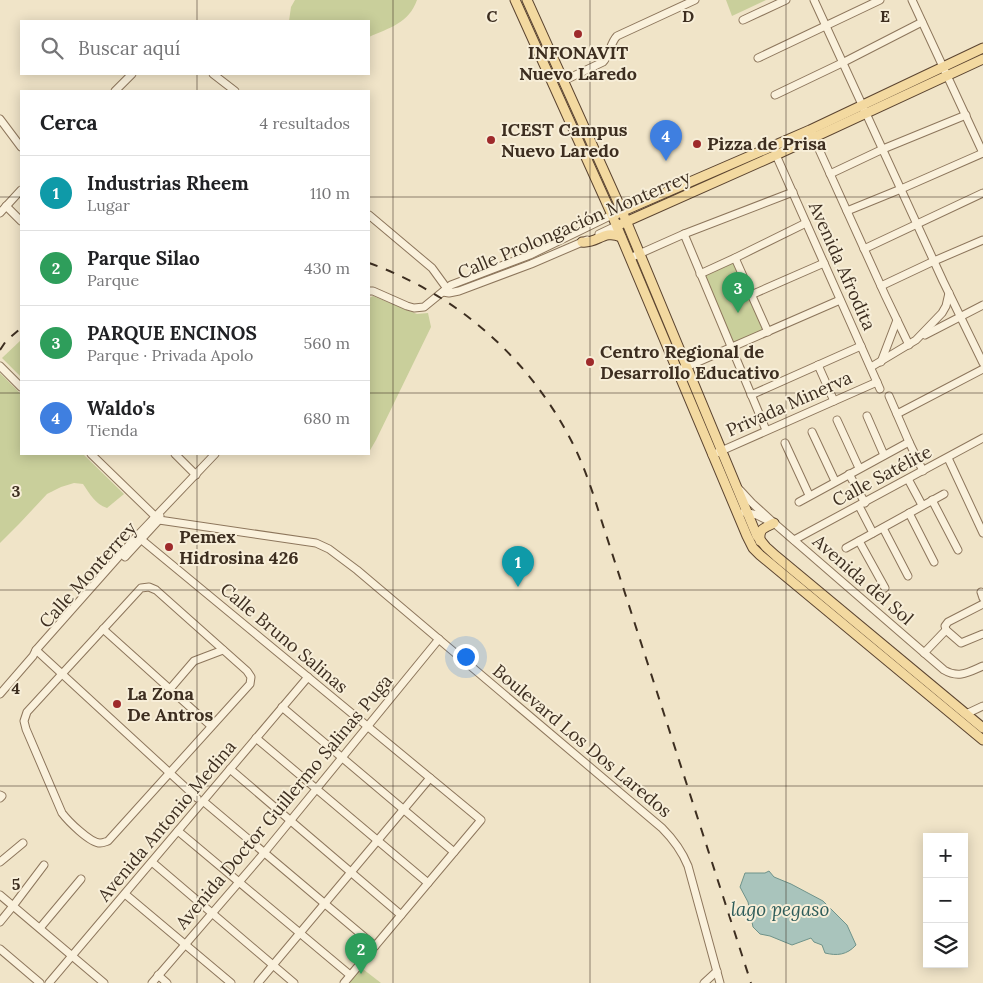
<!DOCTYPE html>
<html lang="es">
<meta charset="utf-8">
<style>
:root{--surface:#fff;--page:#f6f6f6;--text:#202124;--muted:#757577;--line:#e0e0e0;--accent:#1a73e8}
body{margin:0;font-family:Lora,serif;background:var(--page);color:var(--text)}
.controls{position:absolute;right:15px;bottom:15px;display:grid;overflow:hidden;border-radius:0px;box-shadow:0 2px 12px #0003}
.controls button{width:45px;height:45px;display:grid;place-items:center;padding:0;border:0;border-bottom:1px solid var(--line);background:var(--surface);color:var(--text);font:25px sans-serif}
.you{position:absolute;left:465px;top:656px;width:18px;height:18px;margin:-12px;border:4px solid #fff;border-radius:50%;background:#1a73e8;box-shadow:0 0 0 8px #1a73e833}
.badge{display:grid;place-items:center;width:32px;height:32px;border-radius:50%;background:var(--accent);color:#fff;font-size:16px;font-weight:700}
.pin{position:absolute;translate:-50% -41px;filter:drop-shadow(0 1px 2px #0008)}
.pin::after{content:'';position:absolute;top:26px;width:18px;height:15px;background:inherit;clip-path:polygon(0 0,100% 0,50% 100%)}
.list{margin:0;padding:0;list-style:none}
h2{display:flex;justify-content:space-between;align-items:center;height:65px;margin:0;padding:0 20px;font-size:21px}
h2 small{font-size:16px;font-weight:400;color:var(--muted)}
.list li{display:grid;grid-template-columns:32px 1fr auto;gap:15px;align-items:center;box-sizing:border-box;height:75px;padding:0 20px;border-top:1px solid var(--line)}
.list b{display:block;font-size:19px;white-space:nowrap}
.list p{margin:0;font-size:16px;white-space:nowrap;color:var(--muted)}
.list em{font-size:16px;font-style:normal;color:var(--muted)}
.icon{flex:none;width:28px;height:28px;fill:none;stroke:currentColor;stroke-width:2;stroke-linecap:round;stroke-linejoin:round}
.map{position:relative;flex:none;width:983px;height:983px;overflow:hidden}
.search{position:absolute;background:var(--surface);box-shadow:0 2px 12px #0003;left:20px;top:20px;width:350px;height:55px;display:flex;align-items:center;gap:12px;box-sizing:border-box;padding:0 18px;border-radius:0px;color:var(--muted);font-size:19px}
.panel{position:absolute;background:var(--surface);box-shadow:0 2px 12px #0003;left:20px;top:90px;width:350px;height:365px;border-radius:0px}
.map>svg:first-child{display:block}
</style>
<div class="map">
<svg width="983" height="983" viewBox="0 0 983 983">
<rect width="100%" height="100%" fill="#f0e4c8"/>
<g fill="#c9cf9b">
<path d="M295,0H417C409,23 389,28 369,37V21H289L291,7Z"/>
<polygon points="726,0 766,0 732,16"/>
<polygon points="735,258 768,332 732,348 700,274"/>
<polygon points="373,296 417,314 428,313 431,327 376,440 369,452 369,298"/>
<polygon points="21,340 21,377 2,358"/>
<path d="M0,373L21,394V454H83L124,494L107,508C95,504 90,494 83,484L74,483L61,487L47,494L19,524L0,543Z"/>
<polygon points="359,966 381,983 345,983"/>
</g>
<path fill="#a9c4bc" stroke="#6f938a" d="M769,871L774,877L791,884L823,901L847,925L856,945C847,955 837,956 825,953L822,945L814,942L811,938L792,945L770,936L760,934L753,927L748,902L740,887L745,873H765Z"/>
<g fill="none" stroke-linecap="round" stroke-linejoin="round">
<g stroke="#8d765c" stroke-width="9">
<g id="minor">
<polyline points="814,0 943,281 983,363"/>
<polyline points="912,0 983,153"/>
<polyline points="743,20 786,0"/>
<polyline points="758,58 880,0"/>
<polyline points="213,74 235,91"/>
<path d="M563,81L603,62C610,55 610,43 617,36L695,0"/>
<polyline points="115,91 132,74"/>
<polyline points="775,95 844,62 922,22"/>
<polyline points="0,119 21,147"/>
<polyline points="812,134 885,295 909,345"/>
<polyline points="776,155 880,389"/>
<polyline points="830,174 883,149 966,115"/>
<polyline points="6,206 21,221"/>
<polyline points="847,211 901,189 983,153"/>
<polyline points="0,213 21,190"/>
<polyline points="369,215 432,268 448,290"/>
<polyline points="599,234 616,226"/>
<polyline points="684,234 766,430"/>
<polyline points="864,249 983,193"/>
<polyline points="630,258 684,234 793,192"/>
<polyline points="735,258 768,332"/>
<polyline points="700,274 735,258 806,223"/>
<polyline points="881,286 934,261 983,240"/>
<polyline points="369,291 373,291 407,306 414,308 424,307 451,285 530,255 612,215"/>
<polyline points="443,292 449,293 459,291 531,264 587,240"/>
<polyline points="751,295 824,263"/>
<polyline points="925,335 983,305"/>
<polyline points="881,362 897,320"/>
<polyline points="818,365 834,401"/>
<polyline points="0,366 21,387"/>
<polyline points="871,367 916,340 942,313 946,306 949,293"/>
<polyline points="677,371 840,300"/>
<polyline points="751,395 861,346"/>
<polyline points="889,396 909,442 923,471"/>
<polyline points="897,414 983,369"/>
<polyline points="867,416 884,455"/>
<polyline points="837,420 859,468"/>
<polyline points="812,432 835,481"/>
<polyline points="785,443 809,495"/>
<path d="M91,454L159,520L316,543L329,549L357,570L662,828C674,840 682,851 688,866L720,983"/>
<polyline points="175,454 196,475"/>
<polyline points="712,455 877,382"/>
<polyline points="948,458 983,533"/>
<polyline points="849,474 865,503"/>
<polyline points="908,479 922,505"/>
<path d="M740,490L752,503L774,523L944,670C959,679 969,672 983,666"/>
<polyline points="932,500 958,550"/>
<polyline points="799,502 909,442"/>
<polyline points="859,506 873,533"/>
<polyline points="744,512 757,515 767,520"/>
<polyline points="909,513 934,562"/>
<polyline points="883,528 908,576"/>
<polyline points="137,536 481,820 344,983"/>
<polyline points="794,540 983,438"/>
<polyline points="859,541 885,588"/>
<polyline points="846,548 944,494"/>
<polyline points="125,557 159,520 160,516"/>
<path d="M149,587L156,590L247,671L251,677L250,684L108,841C105,842 103,843 100,843C90,843 68,821 62,813L26,729L24,721L27,712L141,588Z"/>
<polyline points="981,592 983,598"/>
<polyline points="103,629 211,726"/>
<polyline points="946,630 961,643 983,634"/>
<polyline points="36,650 197,798"/>
<polyline points="924,653 946,630 945,626 948,622 983,604"/>
<polyline points="170,689 194,661 223,650"/>
<polyline points="0,694 33,656 36,650 137,536 215,454"/>
<polyline points="282,707 454,852"/>
<polyline points="966,714 983,706"/>
<polyline points="256,738 428,883"/>
<polyline points="230,769 401,915"/>
<polyline points="0,795 2,796 0,798"/>
<polyline points="203,801 375,946"/>
<polyline points="178,831 350,975"/>
<polyline points="0,862 23,843"/>
<polyline points="152,862 294,983"/>
<polyline points="125,894 231,983"/>
<polyline points="0,895 104,983"/>
<polyline points="0,922 13,906 44,865"/>
<polyline points="40,928 81,879"/>
<polyline points="0,949 40,983"/>
<polyline points="158,975 167,983"/>
<polyline points="49,983 308,677"/>
<polyline points="152,983 264,853 439,639"/>
<polyline points="258,983 430,778"/>
<polyline points="704,983 717,971"/>
</g>
</g>
<g stroke="#5b4430" stroke-width="11">
<g id="major">
<polyline points="515,0 612,215 747,536 753,548 760,555 983,740"/>
<polyline points="527,0 622,211 757,536 766,547 776,556 983,728"/>
<polyline points="616,214 810,130 983,48"/>
<polyline points="621,224 776,155 983,59"/>
<path d="M582,242C598,244 603,229 621,237"/>
<path d="M760,541C759,528 763,529 774,523"/>
</g>
</g>
<use href="#minor" stroke="#faf1dc" stroke-width="7"/>
<use href="#major" stroke="#f3d9a0" stroke-width="9"/>
<g stroke="#3d2e20" stroke-width="2" stroke-dasharray="9 9" stroke-linecap="butt">
<path d="M369,263C458,295 530,359 573,444C585,468 593,493 601,519L751,983"/>
<polyline points="0,350 6,341 21,328"/>
</g>
</g>
<path fill="none" stroke="#3d2e20" stroke-width="1" stroke-opacity="0.55" d="M197,0V21M393,0V983M590,0V983M786,0V983M197,74V91M0,197H21M369,197H983M0,393H21M369,393H983M197,454V983M0,590H983M0,786H983"/>
<g fill="#9e2a2b" stroke="#f7eed8" stroke-width="2">
<circle cx="578" cy="34" r="5"/>
<circle cx="491" cy="140" r="5"/>
<circle cx="697" cy="144" r="5"/>
<circle cx="590" cy="362" r="5"/>
<circle cx="169" cy="547" r="5"/>
<circle cx="117" cy="704" r="5"/>
</g>
<g text-anchor="middle" stroke-width="4" stroke-linejoin="round" paint-order="stroke">
<g font-size="18" font-weight="bold" fill="#3d2e20" stroke="#f7eed8" text-anchor="start">
<text x="578" y="59" text-anchor="middle">INFONAVIT<tspan x="578" dy="21">Nuevo Laredo</tspan></text>
<text x="501" y="136">ICEST Campus<tspan x="501" dy="21">Nuevo Laredo</tspan></text>
<text x="707" y="150">Pizza de Prisa</text>
<text x="600" y="358">Centro Regional de<tspan x="600" dy="21">Desarrollo Educativo</tspan></text>
<text x="179" y="543">Pemex<tspan x="179" dy="21">Hidrosina 426</tspan></text>
<text x="127" y="700">La Zona<tspan x="127" dy="21">De Antros</tspan></text>
</g>
<g font-size="18" fill="#3d2e20" stroke="#f7eed8">
<text transform="translate(574 225) rotate(-23)" y="6">Calle Prolongación Monterrey</text>
<text transform="translate(842 266) rotate(66)" y="6">Avenida Afrodita</text>
<text transform="translate(789 404) rotate(-24)" y="6">Privada Minerva</text>
<text transform="translate(882 476) rotate(-28)" y="6">Calle Satélite</text>
<text transform="translate(88 575) rotate(-48)" y="6">Calle Monterrey</text>
<text transform="translate(863 580) rotate(41)" y="6">Avenida del Sol</text>
<text transform="translate(284 638) rotate(40)" y="6">Calle Bruno Salinas</text>
<text transform="translate(582 741) rotate(40)" y="6">Boulevard Los Dos Laredos</text>
<text transform="translate(284 802) rotate(-50)" y="6">Avenida Doctor Guillermo Salinas Puga</text>
<text transform="translate(167 821) rotate(-50)" y="6">Avenida Antonio Medina</text>
</g>
<g font-size="19" font-style="italic" fill="#2f5d5a" stroke="#f7eed8">
<text x="780" y="916">lago pegaso</text>
</g>
</g>
<g font-size="16" text-anchor="middle" font-weight="bold" fill="#3d2e20" stroke="#f7eed8" stroke-width="4" stroke-linejoin="round" paint-order="stroke">
<text x="492" y="22">C</text>
<text x="688" y="22">D</text>
<text x="885" y="22">E</text>
<text x="16" y="497">3</text>
<text x="16" y="694">4</text>
<text x="16" y="890">5</text>
</g>
</svg>
<div class="controls">
<button>+</button>
<button>−</button>
<button><svg class="icon" aria-label="layers" viewBox="0 0 24 24"><path d="M12 4l9 5-9 5-9-5zM3 14l9 5 9-5"/></svg></button>
</div>
<div class="you"></div>
<div class="pin badge" style="left:518px;top:587px;background:#0f9aa8">1</div>
<div class="pin badge" style="left:361px;top:974px;background:#2e9e5b">2</div>
<div class="pin badge" style="left:738px;top:313px;background:#2e9e5b">3</div>
<div class="pin badge" style="left:666px;top:161px;background:#3f7fe0">4</div>
<div class="search"><svg class="icon" aria-label="search" viewBox="0 0 24 24"><circle cx="10" cy="10" r="6"/><path d="M15 15l6 6"/></svg>Buscar aquí</div>
<section class="panel">
<h2>Cerca<small>4 resultados</small></h2>
<ul class="list">
<li><span class="badge" style="background:#0f9aa8">1</span><div><b>Industrias Rheem</b><p>Lugar</p></div><em>110 m</em></li>
<li><span class="badge" style="background:#2e9e5b">2</span><div><b>Parque Silao</b><p>Parque</p></div><em>430 m</em></li>
<li><span class="badge" style="background:#2e9e5b">3</span><div><b>PARQUE ENCINOS</b><p>Parque · Privada Apolo</p></div><em>560 m</em></li>
<li><span class="badge" style="background:#3f7fe0">4</span><div><b>Waldo's</b><p>Tienda</p></div><em>680 m</em></li>
</ul>
</section>
</div>
